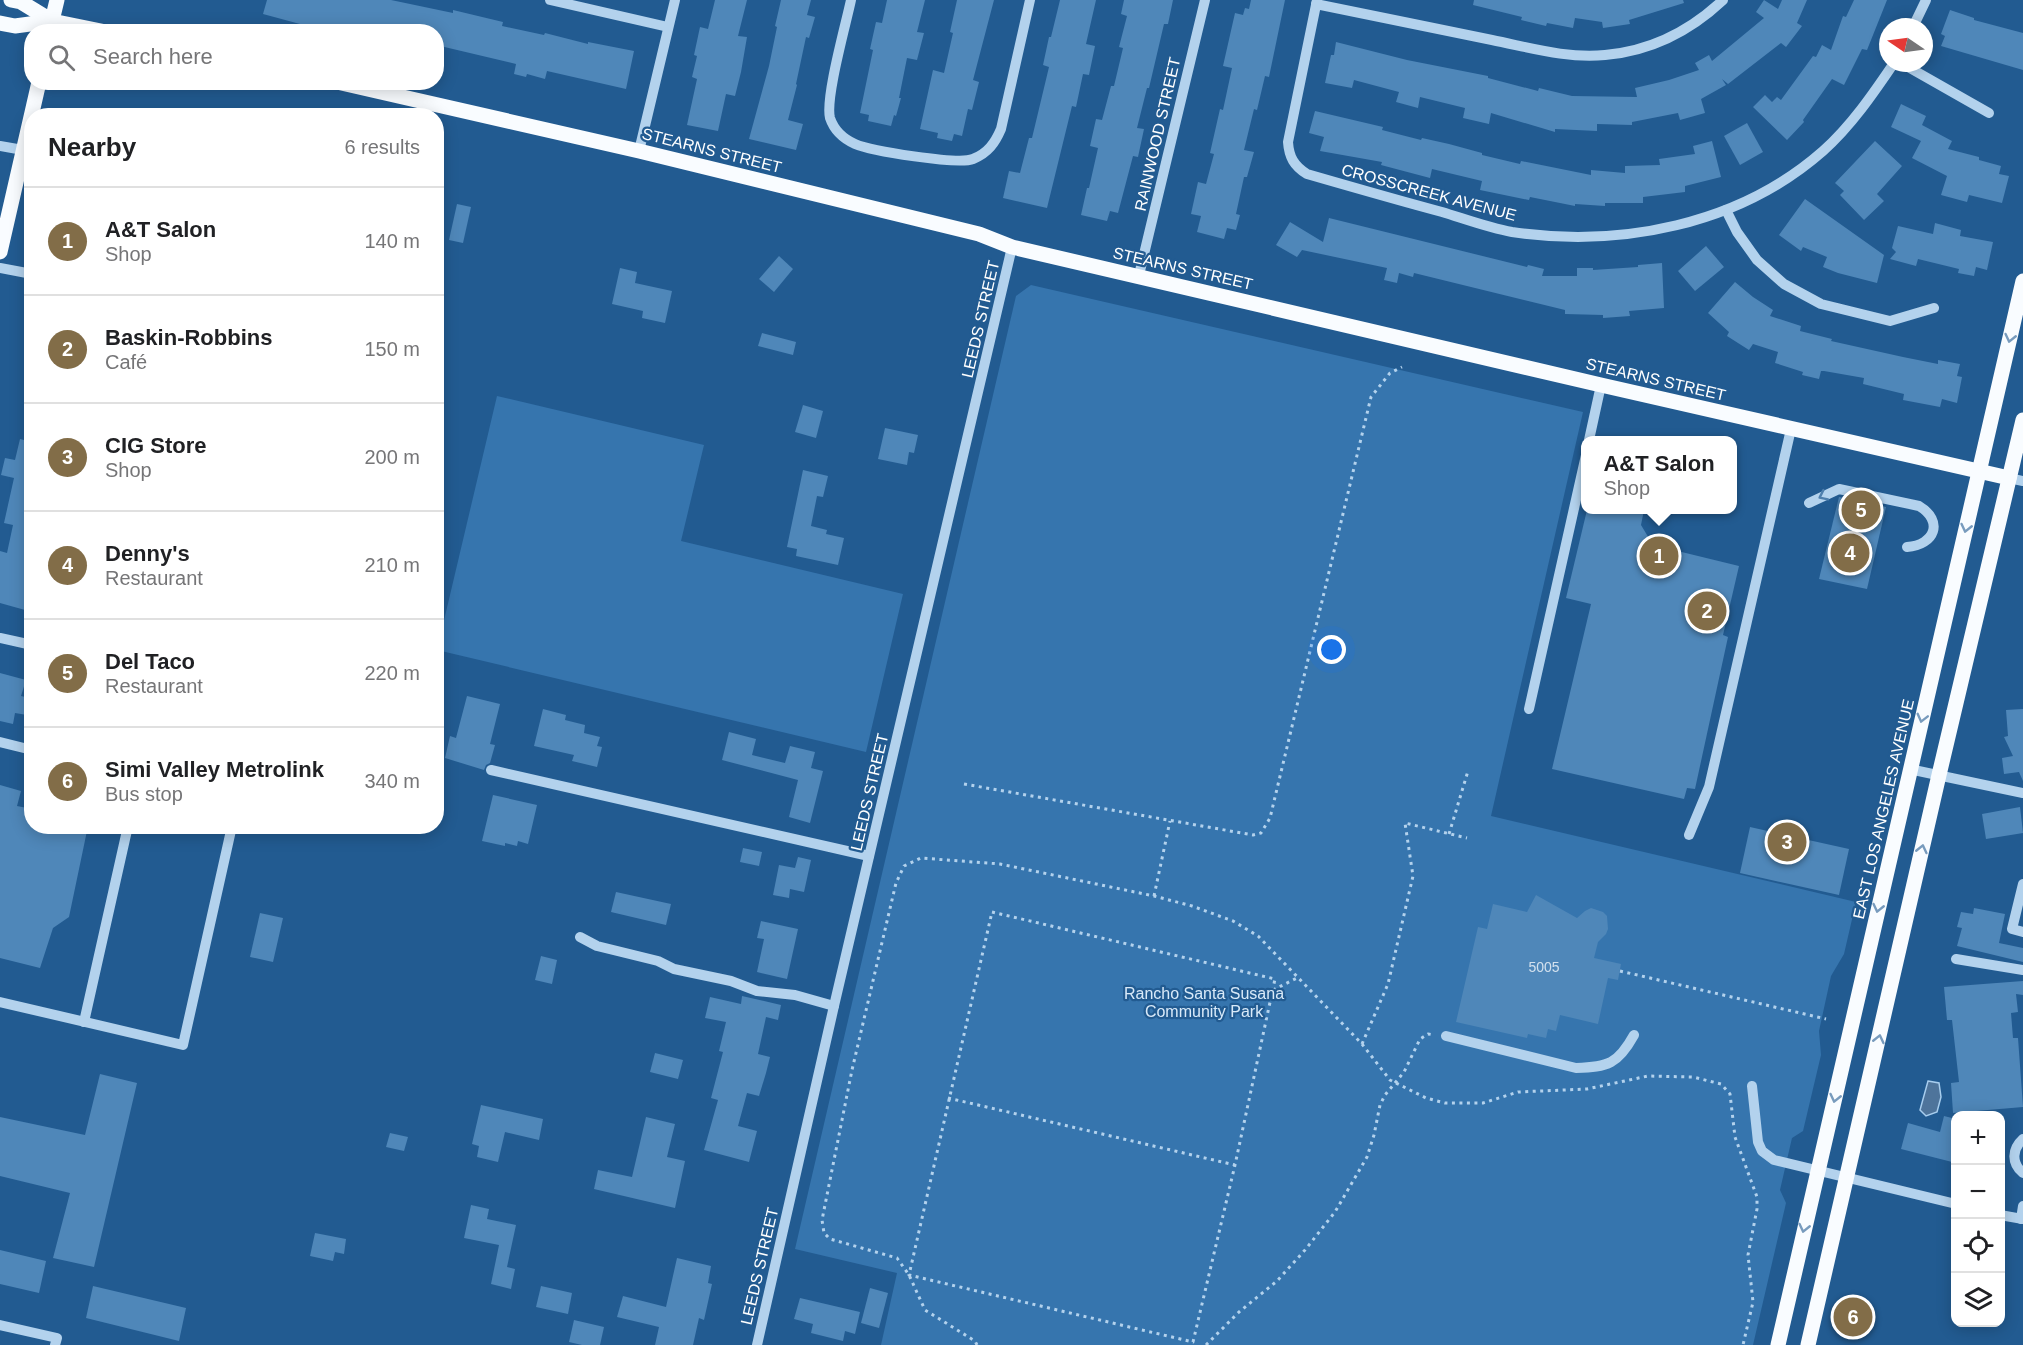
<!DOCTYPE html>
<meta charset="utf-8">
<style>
:root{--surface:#fff;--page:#f2f2f2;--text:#202124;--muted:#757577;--line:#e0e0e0;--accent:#826d48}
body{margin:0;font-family:Helvetica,sans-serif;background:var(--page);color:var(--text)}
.controls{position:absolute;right:18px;bottom:18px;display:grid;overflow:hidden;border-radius:12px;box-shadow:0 3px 15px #0003}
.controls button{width:54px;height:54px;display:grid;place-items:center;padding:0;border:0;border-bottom:2px solid var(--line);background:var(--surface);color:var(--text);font:30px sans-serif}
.compass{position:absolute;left:1879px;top:18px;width:54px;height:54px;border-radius:50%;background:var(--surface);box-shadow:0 3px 15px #0003;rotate:283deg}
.you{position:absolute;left:1332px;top:650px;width:21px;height:21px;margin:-15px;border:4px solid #fff;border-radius:50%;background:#1a73e8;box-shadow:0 0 0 9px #1a73e833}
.badge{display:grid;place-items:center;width:39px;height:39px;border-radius:50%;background:var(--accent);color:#fff;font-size:20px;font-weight:700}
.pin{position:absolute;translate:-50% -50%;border:3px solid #fff;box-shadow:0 2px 6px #0006}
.popup{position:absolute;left:1581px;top:436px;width:156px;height:78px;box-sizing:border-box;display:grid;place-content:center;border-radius:12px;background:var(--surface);filter:drop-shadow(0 2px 4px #0005);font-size:20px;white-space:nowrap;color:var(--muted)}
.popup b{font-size:22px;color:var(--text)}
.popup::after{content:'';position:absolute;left:50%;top:100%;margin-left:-12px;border:12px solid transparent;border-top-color:var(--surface)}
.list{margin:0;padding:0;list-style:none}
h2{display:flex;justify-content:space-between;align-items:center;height:78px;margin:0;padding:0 24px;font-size:26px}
h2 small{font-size:20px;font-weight:400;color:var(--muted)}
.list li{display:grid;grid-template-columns:39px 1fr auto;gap:18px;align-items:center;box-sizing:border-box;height:108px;padding:0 24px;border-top:2px solid var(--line)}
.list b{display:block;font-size:22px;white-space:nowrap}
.list p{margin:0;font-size:20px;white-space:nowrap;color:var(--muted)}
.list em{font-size:20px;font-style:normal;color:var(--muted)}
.icon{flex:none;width:33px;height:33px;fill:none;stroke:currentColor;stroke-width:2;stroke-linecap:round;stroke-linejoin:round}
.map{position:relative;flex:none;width:2023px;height:1345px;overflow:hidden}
.search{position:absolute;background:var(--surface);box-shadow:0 3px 15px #0003;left:24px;top:24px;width:420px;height:66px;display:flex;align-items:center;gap:15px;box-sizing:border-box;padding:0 21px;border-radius:24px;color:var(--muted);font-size:22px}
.panel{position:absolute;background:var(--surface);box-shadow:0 3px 15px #0003;left:24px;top:108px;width:420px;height:726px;border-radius:24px}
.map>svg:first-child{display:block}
</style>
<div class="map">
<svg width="2023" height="1345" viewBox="0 0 2023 1345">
<rect width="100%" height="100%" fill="#225b91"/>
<g fill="#3675ae">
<polygon points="1031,285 1583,412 1491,816 1856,902 1844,954 1831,976 1819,1031 1821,1055 1803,1131 1792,1138 1780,1190 1786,1203 1753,1345 881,1345 897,1273 795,1249 1016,296"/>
<polygon points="497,396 704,445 681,541 903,594 866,752 437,650"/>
</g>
<polygon fill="#4e749b" stroke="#a7cdee" stroke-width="1.5" points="1928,1081 1939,1083 1941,1097 1937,1112 1926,1116 1920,1110"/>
<g fill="#4f87b9">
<polygon points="267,0 391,0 453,13 453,10 503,22 502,26 544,35 545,33 588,44 588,42 634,51 626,89 547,71 545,79 527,74 526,77 514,74 516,64 436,45 436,32 382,32 360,26 358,32 342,32 323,27 322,30 263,14"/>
<polygon points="715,0 747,0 738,36 747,37 741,72 735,96 726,94 718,131 687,125 697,79 692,77 697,56 694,55 700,27 708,29"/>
<polygon points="781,0 811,0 807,15 815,17 809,38 806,37 796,84 797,85 788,120 803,124 796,150 749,139 769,66 777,27 775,26"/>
<polygon points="887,0 925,0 917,32 924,33 917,60 907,58 899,98 901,98 896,116 894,115 891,126 868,121 869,115 860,113 873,50 870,49 876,22 882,23"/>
<polygon points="957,0 994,0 973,80 979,82 972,110 968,109 962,136 954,134 952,141 937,138 938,133 920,129 933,70 944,73 953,33 950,32"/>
<polygon points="1060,0 1096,0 1086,44 1095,46 1089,75 1083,74 1076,107 1072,106 1047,208 1003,198 1009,171 1020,173 1029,138 1032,138 1049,67 1043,65 1049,37 1051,37"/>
<polygon points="1124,0 1173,0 1168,24 1164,24 1149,88 1147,88 1137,128 1144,129 1138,157 1133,156 1118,213 1110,211 1107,221 1081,215 1087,188 1089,188 1098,148 1090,146 1096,119 1102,120 1111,86 1114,86 1123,48 1119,47 1127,16 1121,14"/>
<polygon points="1251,0 1285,0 1269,77 1265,76 1257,110 1254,109 1244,150 1254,152 1247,177 1244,177 1236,214 1240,215 1236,230 1227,228 1224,239 1197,232 1201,216 1191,214 1198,182 1206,184 1214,154 1210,153 1220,109 1223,110 1232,68 1223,66 1235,13 1243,15 1245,8 1249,9"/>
<polygon points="1474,0 1683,0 1684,3 1629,20 1630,24 1603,28 1602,22 1575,18 1573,28 1547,23 1546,26 1521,20 1522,17 1473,5"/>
<polygon points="1764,0 1778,9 1782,0 1807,0 1797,23 1802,26 1786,47 1781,43 1728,84 1722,79 1726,85 1701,99 1705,113 1680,120 1678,113 1632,122 1632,125 1597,124 1597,131 1555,129 1555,132 1491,113 1489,124 1463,118 1465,108 1420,97 1418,108 1396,102 1399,92 1354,80 1352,88 1325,83 1331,55 1334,55 1336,42 1407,60 1488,76 1488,78 1538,91 1539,88 1572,96 1637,97 1635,88 1669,80 1699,70 1695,63 1709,55 1712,61 1764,18 1756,12"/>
<polygon points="1854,0 1887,0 1867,50 1862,49 1844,85 1832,79 1803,120 1804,122 1787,140 1753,107 1765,95 1772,102 1777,97 1781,100 1813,56 1816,57 1822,45 1831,50 1843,16 1846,17"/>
<polygon points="1950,10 1974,18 1974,20 2023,33 2023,70 1941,46 1945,36 1941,34"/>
<polygon points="1901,104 1926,116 1922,125 1952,141 1948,149 1979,157 1979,160 2001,166 1999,174 2009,176 2002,203 1969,195 1967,202 1941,195 1947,176 1912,158 1921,141 1891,127"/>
<polygon points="1315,111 1383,127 1382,130 1421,140 1422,138 1449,144 1482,153 1482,155 1520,164 1521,161 1591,175 1591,170 1625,173 1625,166 1660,165 1659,159 1695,154 1693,146 1712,141 1721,177 1685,186 1685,192 1643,197 1643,203 1605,203 1605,206 1575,204 1575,206 1530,197 1529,200 1480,190 1482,181 1432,169 1430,178 1381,165 1382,162 1320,151 1324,137 1309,133"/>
<polygon points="1747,123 1763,152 1740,165 1724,136"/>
<polygon points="1875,141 1902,166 1877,194 1884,201 1864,220 1840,195 1844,191 1835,183"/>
<polygon points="1805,199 1884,255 1877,283 1838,273 1823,267 1827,257 1803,247 1801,251 1779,235"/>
<polygon points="457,204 471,207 463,243 449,240"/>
<polygon points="1329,218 1527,267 1528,265 1544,269 1542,276 1577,276 1577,268 1593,268 1593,270 1638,267 1638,265 1662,263 1664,308 1629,311 1630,316 1603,318 1603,315 1565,314 1565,310 1414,273 1413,277 1399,273 1397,283 1384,280 1387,268 1302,250 1297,257 1276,245 1290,222 1323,242"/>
<polygon points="1935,223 1961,230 1960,236 1993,242 1987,270 1976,267 1974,276 1958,273 1959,269 1918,259 1916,266 1890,259 1896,252 1892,248 1898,226 1933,234"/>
<polygon points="1706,246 1724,267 1695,291 1678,271"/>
<polygon points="779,256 793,269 774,292 759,279"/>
<polygon points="620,268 637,272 635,283 672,291 665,323 642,318 643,311 612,304"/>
<polygon points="1735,282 1753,297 1773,310 1770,316 1801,326 1800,331 1832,339 1831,341 1903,357 1938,364 1938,360 1960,364 1957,376 1962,377 1957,403 1942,399 1940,407 1903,400 1904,394 1863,384 1864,378 1824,371 1821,371 1819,379 1802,375 1803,372 1775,363 1778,352 1753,344 1749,350 1727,336 1729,332 1708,313"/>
<polygon points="762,333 796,342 793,355 758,346"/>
<polygon points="803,405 823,411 816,438 795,432"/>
<polygon points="885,428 918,435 914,453 909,452 907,465 878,459"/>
<polygon points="20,439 32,442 32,583 25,610 0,603 0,551 7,553 13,525 4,523 14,478 1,475 5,458 15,460"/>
<polygon points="803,470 828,476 823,497 817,496 811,526 827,530 826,534 844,538 838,565 796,556 797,549 787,547"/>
<polygon points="1839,497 1886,507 1867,589 1819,579"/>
<polygon points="1587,510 1644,510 1641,525 1653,545 1739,566 1723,635 1728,637 1695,789 1687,788 1684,799 1552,769 1591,604 1566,598"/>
<polygon points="0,673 26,680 21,696 30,698 27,715 15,713 13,724 0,721"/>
<polygon points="467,696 500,704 490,744 495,745 490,763 486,765 484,770 445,758 450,736 456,738"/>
<polygon points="543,709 566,715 565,720 585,725 584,733 600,737 597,746 602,747 597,767 572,761 574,755 534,746"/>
<polygon points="2023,709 2023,781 2019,772 2004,774 2002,758 2013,756 2004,737 2008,736 2006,710"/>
<polygon points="729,732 756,739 752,755 785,763 790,746 815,752 811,768 823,771 810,823 789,817 798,780 722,760"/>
<polygon points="0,785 21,791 17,806 32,809 32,826 88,826 69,917 53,928 40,968 0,958"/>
<polygon points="493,795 537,805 528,844 518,841 517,846 505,843 505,846 482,841"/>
<polygon points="2020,807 2023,833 1986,839 1982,814"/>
<polygon points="1750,827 1849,849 1839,895 1740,873"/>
<polygon points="743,848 762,852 759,866 740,862"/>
<polygon points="798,857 811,860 804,892 790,889 789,898 773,895 779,865 795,868"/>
<polygon points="616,892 671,904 666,925 611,912"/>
<polygon points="1536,895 1577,918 1585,911 1591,908 1603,912 1607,916 1608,929 1606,934 1598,942 1594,958 1621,964 1618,980 1608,978 1598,1024 1560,1015 1556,1031 1548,1029 1546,1038 1528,1034 1527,1038 1456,1022 1478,927 1487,929 1493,904 1527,912"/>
<polygon points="1974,908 2005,914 1999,943 2023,948 2023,962 1957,946 1962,928 1957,927 1961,912 1973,914"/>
<polygon points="260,913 283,918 273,962 250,957"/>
<polygon points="761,921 798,929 787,979 757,972 764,939 757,938"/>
<polygon points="541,956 557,960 552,984 535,980"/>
<polygon points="2023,981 2023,995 2016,994 2018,1012 2011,1013 2013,1038 2018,1038 2023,1107 1953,1113 1951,1083 1959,1082 1952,1020 1947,1020 1944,987"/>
<polygon points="742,996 781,1005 778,1020 766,1017 758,1054 770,1057 766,1073 759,1096 747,1093 738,1126 757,1131 749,1162 704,1150 718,1100 711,1098 723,1052 719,1051 726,1022 705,1018 710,997 741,1004"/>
<polygon points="655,1053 683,1060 678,1079 650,1072"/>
<polygon points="100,1074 137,1083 94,1267 53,1258 70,1193 0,1176 0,1117 85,1135"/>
<polygon points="481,1105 543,1119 539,1140 505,1132 498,1162 477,1157 479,1146 472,1144"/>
<polygon points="1944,1116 1956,1119 1956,1163 1901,1149 1908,1123 1940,1132"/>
<polygon points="646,1117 675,1124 667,1157 685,1161 675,1208 594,1189 598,1170 632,1177"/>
<polygon points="390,1133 408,1137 404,1151 386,1147"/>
<polygon points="471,1205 489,1209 487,1219 516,1225 507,1267 515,1269 511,1289 491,1284 499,1245 464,1238"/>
<polygon points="315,1233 346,1239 344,1254 335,1252 333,1261 310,1256"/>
<polygon points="0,1250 46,1261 39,1293 0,1284"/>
<polygon points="677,1258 711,1266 708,1283 712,1284 704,1320 699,1318 693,1345 655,1345 659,1327 617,1317 623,1296 666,1307"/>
<polygon points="93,1286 186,1308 179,1341 86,1318"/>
<polygon points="541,1286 572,1293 568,1314 536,1307"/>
<polygon points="870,1288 888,1293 879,1328 861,1323"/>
<polygon points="800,1298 860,1312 855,1334 845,1331 843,1341 811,1333 813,1324 794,1319"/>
<polygon points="574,1320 604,1327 600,1345 582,1345 569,1342"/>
</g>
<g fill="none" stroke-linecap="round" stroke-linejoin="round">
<g stroke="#b3d2ed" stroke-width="3" stroke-dasharray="3 4.5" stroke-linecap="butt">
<polyline points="964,784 1253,835 1261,833 1270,818 1371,397 1390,373 1402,367"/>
<polyline points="1449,834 1468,771"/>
<polyline points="1154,896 1170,821"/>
<polygon points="992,912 1275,979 1235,1165 1193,1342 909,1275"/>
<polyline points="1620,971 1826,1019"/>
<polyline points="1273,990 1297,978"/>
<polyline points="1362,1044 1388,984 1413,876 1405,823 1467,838"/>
<polyline points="948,1098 1235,1165"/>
<polyline points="977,1345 975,1341 925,1310 909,1275 897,1258 830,1239 824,1233 822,1220 852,1070 896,883 904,866 921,858 1000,864 1154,896 1192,906 1233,921 1258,936 1362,1044 1390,1080 1426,1098 1445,1103 1483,1103 1518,1092 1587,1089 1648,1076 1693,1077 1721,1084 1730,1094 1735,1137 1757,1197 1757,1209 1748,1255 1753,1302 1743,1345"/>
<polyline points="1206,1345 1239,1312 1277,1281 1305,1250 1335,1212 1367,1157 1374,1135 1380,1105 1385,1095 1404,1072 1420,1039 1428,1034 1435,1035"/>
</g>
<g stroke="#b3d2ed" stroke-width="10">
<polyline points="550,0 668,27"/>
<path d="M851,0C846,24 825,98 830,118C834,130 844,139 855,144C871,151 958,165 973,159C988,153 995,143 1001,129L1030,0"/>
<path d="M1317,0L1288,142C1289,157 1294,166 1307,174C1352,187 1397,200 1442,212C1465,219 1489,228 1512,232C1620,248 1739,225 1823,151C1851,126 1873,94 1894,63"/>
<path d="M1316,4C1375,16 1433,28 1492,40C1528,47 1567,59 1605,55C1651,51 1690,31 1723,0"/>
<polyline points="1913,27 1926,0"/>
<polyline points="1901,63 1989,113"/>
<polyline points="0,146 23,150"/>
<polyline points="639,151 675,0"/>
<polyline points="1726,210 1737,232 1757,260 1784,284 1821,304 1890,321 1934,308"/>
<polyline points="0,268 32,274"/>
<polyline points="1139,275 1205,0"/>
<polyline points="1589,440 1601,385"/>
<polyline points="2009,478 2023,481"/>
<path d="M1809,503L1839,489L1919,506C1944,521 1935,545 1907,547"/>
<polyline points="0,638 32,645"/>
<polyline points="1529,709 1586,455"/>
<polyline points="0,742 32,750"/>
<polyline points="1909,769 2023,793"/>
<polyline points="491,770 869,856"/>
<polyline points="1689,835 1709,787 1791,429"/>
<polyline points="2023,884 2012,929 2023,932"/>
<polyline points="580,937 597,946 658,961 674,969 731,981 757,991 795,995 834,1006"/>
<polyline points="1956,959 2023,970"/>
<polyline points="0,1002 183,1045 232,826"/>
<polyline points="84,1022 128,826"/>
<path d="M1446,1036L1576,1068C1608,1067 1618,1064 1634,1035"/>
<polyline points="1752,1086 1758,1142 1762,1151 1774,1160 1956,1204"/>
<path d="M2023,1139C2012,1149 2011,1163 2023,1173"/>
<polyline points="2000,1215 2023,1219"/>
<polyline points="2021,1219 2023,1206"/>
<polyline points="0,1325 57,1338 55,1345"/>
<polyline points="757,1345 834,1006 1012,247"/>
</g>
<g stroke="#f9fcff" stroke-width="15">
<polyline points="11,0 21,2 52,21"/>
<polyline points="0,23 15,26 52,21 106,32"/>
<polyline points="50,29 57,0"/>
<polyline points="337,82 639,151 979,234 1012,247 1601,385 2009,478"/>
<polyline points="0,252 39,82"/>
<polyline points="1778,1345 2023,281"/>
<polyline points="1808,1345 1939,775 2023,420"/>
</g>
</g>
<defs><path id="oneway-chevron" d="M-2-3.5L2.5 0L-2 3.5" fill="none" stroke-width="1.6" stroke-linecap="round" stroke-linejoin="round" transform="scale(1.5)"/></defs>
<g stroke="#789bbd">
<use href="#oneway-chevron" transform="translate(2010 338) rotate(103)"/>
<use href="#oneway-chevron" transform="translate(1966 528) rotate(103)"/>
<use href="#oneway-chevron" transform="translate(1922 718) rotate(104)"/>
<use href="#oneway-chevron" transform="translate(1922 849) rotate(-77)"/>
<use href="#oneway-chevron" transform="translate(1878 908) rotate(103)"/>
<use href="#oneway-chevron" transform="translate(1879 1039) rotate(-77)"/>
<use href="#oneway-chevron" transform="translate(1835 1098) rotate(103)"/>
<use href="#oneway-chevron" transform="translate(1804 1228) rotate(103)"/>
</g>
<use stroke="#4e7fad" href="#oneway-chevron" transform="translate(1823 496) rotate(154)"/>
<g text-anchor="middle" stroke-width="4.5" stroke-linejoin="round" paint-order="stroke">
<g font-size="14" fill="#d3e1ee">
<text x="1544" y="972">5005</text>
</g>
<g font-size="16" fill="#fff" stroke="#225b91">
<text transform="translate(1157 134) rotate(-77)" y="6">RAINWOOD STREET</text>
<text transform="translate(712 150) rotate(14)" y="6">STEARNS STREET</text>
<text transform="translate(1429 192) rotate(15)" y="6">CROSSCREEK AVENUE</text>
<text transform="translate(1183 268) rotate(13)" y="6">STEARNS STREET</text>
<text transform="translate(980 319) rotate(-77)" y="6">LEEDS STREET</text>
<text transform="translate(1656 379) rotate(13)" y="6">STEARNS STREET</text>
<text transform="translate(869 792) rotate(-77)" y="6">LEEDS STREET</text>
<text transform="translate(1883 809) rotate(-77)" y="6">EAST LOS ANGELES AVENUE</text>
<text transform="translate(759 1266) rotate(-77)" y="6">LEEDS STREET</text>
</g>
<g font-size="16" fill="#d9eaf9" stroke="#225b91">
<text x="1204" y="999">Rancho Santa Susana<tspan x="1204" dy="18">Community Park</tspan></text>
</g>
</g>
</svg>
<div class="controls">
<button>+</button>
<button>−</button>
<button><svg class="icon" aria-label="locate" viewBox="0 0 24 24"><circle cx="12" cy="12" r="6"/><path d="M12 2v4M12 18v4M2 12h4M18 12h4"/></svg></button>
<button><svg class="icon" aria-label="layers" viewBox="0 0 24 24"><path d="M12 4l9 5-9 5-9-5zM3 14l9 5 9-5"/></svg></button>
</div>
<svg class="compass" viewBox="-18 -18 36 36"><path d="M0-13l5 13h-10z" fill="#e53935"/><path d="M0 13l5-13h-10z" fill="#757577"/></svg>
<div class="you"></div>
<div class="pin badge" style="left:1659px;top:556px">1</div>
<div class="popup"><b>A&amp;T Salon</b>Shop</div>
<div class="pin badge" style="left:1707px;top:611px">2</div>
<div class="pin badge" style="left:1787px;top:842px">3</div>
<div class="pin badge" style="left:1850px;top:553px">4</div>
<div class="pin badge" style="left:1861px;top:510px">5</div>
<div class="pin badge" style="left:1853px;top:1317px">6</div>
<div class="search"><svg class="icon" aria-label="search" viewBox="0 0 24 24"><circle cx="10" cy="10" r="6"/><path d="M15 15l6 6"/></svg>Search here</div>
<section class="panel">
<h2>Nearby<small>6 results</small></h2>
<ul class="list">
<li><span class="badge">1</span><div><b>A&amp;T Salon</b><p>Shop</p></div><em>140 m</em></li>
<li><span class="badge">2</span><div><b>Baskin-Robbins</b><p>Café</p></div><em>150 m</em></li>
<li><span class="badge">3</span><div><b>CIG Store</b><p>Shop</p></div><em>200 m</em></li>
<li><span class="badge">4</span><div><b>Denny's</b><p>Restaurant</p></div><em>210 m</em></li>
<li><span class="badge">5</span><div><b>Del Taco</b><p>Restaurant</p></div><em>220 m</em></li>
<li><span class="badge">6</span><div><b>Simi Valley Metrolink</b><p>Bus stop</p></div><em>340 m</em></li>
</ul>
</section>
</div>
